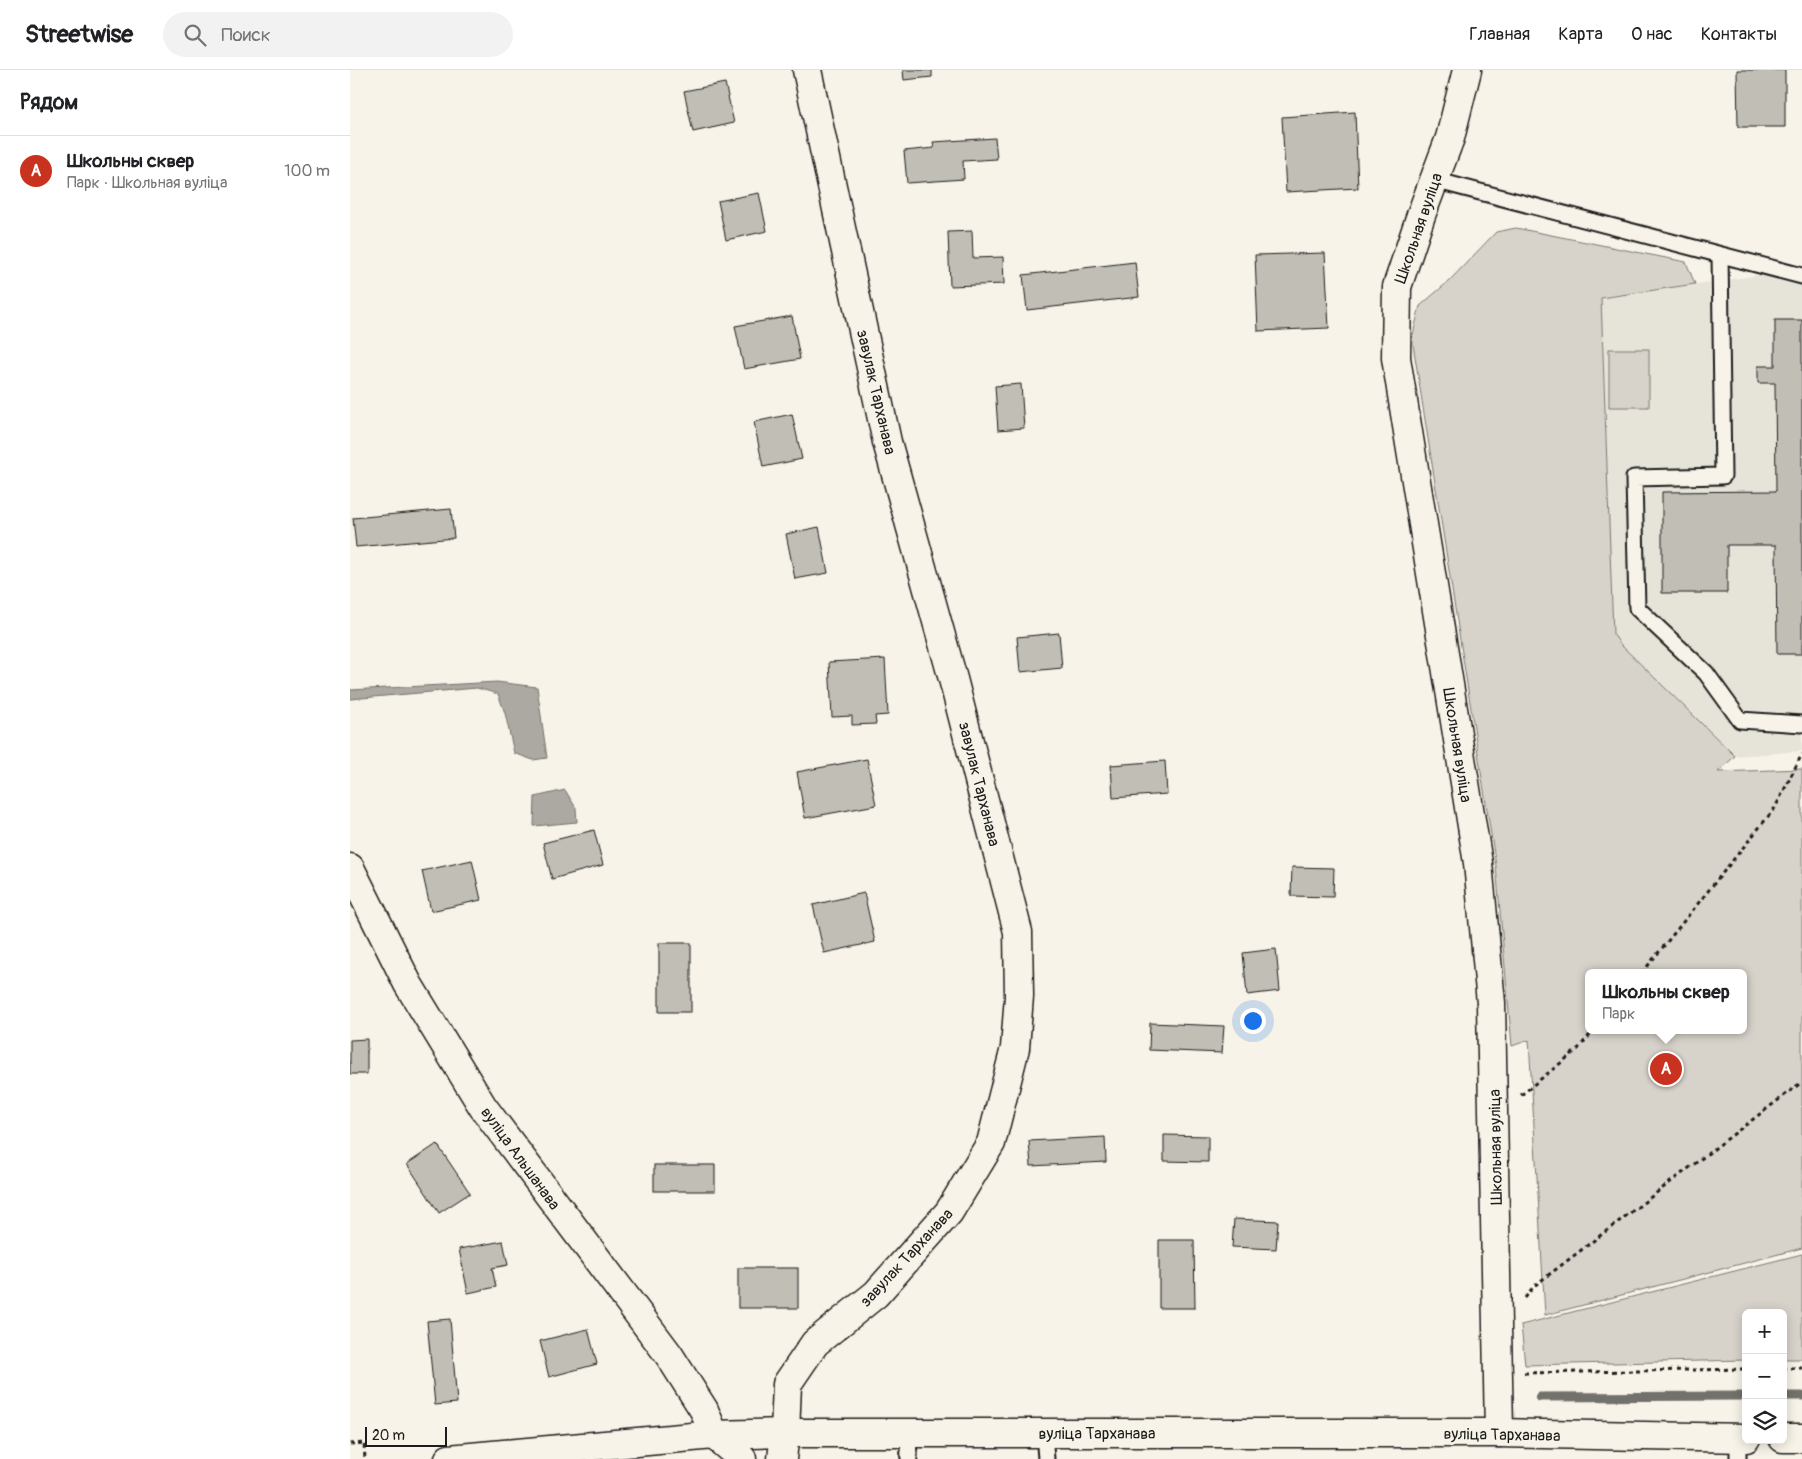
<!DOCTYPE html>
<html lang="ru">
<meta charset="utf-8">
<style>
:root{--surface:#fff;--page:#f2f2f2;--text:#202124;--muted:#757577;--line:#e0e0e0;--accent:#c8321e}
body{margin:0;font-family:Pangolin,sans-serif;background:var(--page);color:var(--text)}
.controls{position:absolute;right:15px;bottom:15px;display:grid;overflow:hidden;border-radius:8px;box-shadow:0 2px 12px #0003}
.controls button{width:45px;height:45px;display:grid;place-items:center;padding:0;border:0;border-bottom:1px solid var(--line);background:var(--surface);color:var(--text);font:25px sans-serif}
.scale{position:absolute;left:15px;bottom:12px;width:82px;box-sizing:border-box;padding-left:5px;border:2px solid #1c1c1c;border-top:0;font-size:14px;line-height:18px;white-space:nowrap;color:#1c1c1c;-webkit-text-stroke:4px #f7f3e8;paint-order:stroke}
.you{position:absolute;left:902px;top:950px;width:18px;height:18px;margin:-12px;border:4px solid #fff;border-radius:50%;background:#1a73e8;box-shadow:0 0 0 8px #1a73e833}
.badge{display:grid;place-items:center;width:32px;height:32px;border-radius:50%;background:var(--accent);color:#fff;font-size:16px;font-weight:700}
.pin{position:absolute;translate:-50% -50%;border:2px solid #fff;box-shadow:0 1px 5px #0006}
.popup{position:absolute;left:1235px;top:899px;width:162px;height:65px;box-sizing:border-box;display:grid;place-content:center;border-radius:8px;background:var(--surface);filter:drop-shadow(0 1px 4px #0005);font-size:16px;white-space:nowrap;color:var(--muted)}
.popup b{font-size:19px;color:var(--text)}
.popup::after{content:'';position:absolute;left:50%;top:100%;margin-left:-10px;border:10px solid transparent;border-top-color:var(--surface)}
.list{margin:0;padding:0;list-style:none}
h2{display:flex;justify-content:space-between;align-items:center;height:65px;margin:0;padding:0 20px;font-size:21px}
h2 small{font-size:16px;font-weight:400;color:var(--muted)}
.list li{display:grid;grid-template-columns:32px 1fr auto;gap:15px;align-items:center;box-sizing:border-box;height:70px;padding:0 20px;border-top:1px solid var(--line)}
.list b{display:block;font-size:19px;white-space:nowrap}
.list p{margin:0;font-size:16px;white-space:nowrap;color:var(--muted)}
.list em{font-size:16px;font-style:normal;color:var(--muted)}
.icon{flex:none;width:28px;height:28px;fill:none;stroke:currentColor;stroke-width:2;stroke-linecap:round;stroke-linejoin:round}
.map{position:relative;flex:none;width:1452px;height:1389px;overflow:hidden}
header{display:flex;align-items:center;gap:30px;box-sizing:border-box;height:70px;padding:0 25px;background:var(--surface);border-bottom:1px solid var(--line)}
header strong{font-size:24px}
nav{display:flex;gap:28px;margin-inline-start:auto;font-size:18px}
.search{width:350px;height:45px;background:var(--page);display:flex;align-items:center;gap:12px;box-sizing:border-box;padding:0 18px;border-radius:28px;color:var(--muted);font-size:19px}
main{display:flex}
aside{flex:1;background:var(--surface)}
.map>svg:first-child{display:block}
</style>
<header>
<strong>Streetwise</strong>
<div class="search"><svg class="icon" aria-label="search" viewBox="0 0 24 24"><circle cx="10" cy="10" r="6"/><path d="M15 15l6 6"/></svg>Поиск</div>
<nav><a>Главная</a><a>Карта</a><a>О нас</a><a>Контакты</a></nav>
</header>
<main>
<aside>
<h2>Рядом<small></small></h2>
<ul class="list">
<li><span class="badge">A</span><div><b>Школьны сквер</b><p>Парк · Школьная вуліца</p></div><em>100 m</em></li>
</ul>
</aside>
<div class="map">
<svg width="1452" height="1389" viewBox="0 0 1452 1389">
<rect width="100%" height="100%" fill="#f7f3e8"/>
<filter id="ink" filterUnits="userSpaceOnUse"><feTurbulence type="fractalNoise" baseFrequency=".02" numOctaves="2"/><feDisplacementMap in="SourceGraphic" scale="10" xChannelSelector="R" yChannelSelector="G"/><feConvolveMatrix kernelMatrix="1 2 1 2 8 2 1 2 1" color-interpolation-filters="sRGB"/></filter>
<g filter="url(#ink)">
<polygon fill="#e6e3d9" points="1452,199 1452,681 1385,686 1263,567 1251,228"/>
<g fill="#d7d3cb" stroke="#7a7874" fill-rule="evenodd">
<path d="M1166,158L1336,192L1345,214L1251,228L1263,564L1271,575L1385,686L1368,702L1452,699V1178L1195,1245L1179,970L1162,976L1146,796L1062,268L1070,236L1099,211L1146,162ZM1238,903H1394V960H1238Z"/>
<rect x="1259" y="279" width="40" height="58"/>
<polygon points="1452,1184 1452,1289 1433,1289 1433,1243 1396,1243 1396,1290 1175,1295 1171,1255"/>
</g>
<g fill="#aca9a2" stroke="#72716c">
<polygon points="147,612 187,617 197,688 183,690 164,683 155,643 148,624 127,618 0,629 0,620"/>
<polygon points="215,720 226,738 227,752 184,756 185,727"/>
</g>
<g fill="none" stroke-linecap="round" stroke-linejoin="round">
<g stroke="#72716c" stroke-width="9">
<polyline points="1433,1326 1452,1326"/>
<polyline points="1190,1327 1396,1326"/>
</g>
</g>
<g fill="#c0beb5" stroke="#1c1c1c">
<polygon points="553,0 582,0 582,7 554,10"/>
<polygon points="1387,0 1435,0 1435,57 1388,57"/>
<polygon points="375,13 384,53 343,62 334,21"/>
<polygon points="1005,42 1008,118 936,122 932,47"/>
<polygon points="645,68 647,89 613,91 614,109 557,113 554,81 584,78 583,72"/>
<polygon points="409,123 417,161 376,170 368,131"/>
<polygon points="622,161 623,188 653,187 654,214 600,216 598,162"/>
<polygon points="975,183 979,258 908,261 905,185"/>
<polygon points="785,192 789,227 677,240 673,205"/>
<polygon points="442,246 450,289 394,299 385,256"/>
<polygon points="1425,250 1452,250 1452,584 1427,584 1426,475 1377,475 1377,523 1312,523 1312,422 1426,421 1425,313 1408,313 1408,296 1425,296"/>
<polygon points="671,314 674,358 648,360 645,316"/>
<polygon points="442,344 452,389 413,397 404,352"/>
<polygon points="101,439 104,468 6,477 3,448"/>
<polygon points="469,457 478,503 445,509 436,464"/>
<polygon points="709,563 712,598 670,602 667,567"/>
<polygon points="535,589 538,645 525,646 526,654 502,655 502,646 482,647 479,592"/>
<polygon points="517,689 526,735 455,748 447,702"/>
<polygon points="815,691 817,724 763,728 761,695"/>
<polygon points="244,760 253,795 202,809 193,773"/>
<polygon points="122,790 131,830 81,841 72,801"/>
<polygon points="942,797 984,798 983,827 941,826"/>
<polygon points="514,823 525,872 474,883 463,835"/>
<rect x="309" y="873" width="32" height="69"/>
<polygon points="926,879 930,921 897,925 893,883"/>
<polygon points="800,953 874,956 872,983 799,980"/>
<polygon points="17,969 17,1004 0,1004 0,970"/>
<polygon points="814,1065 858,1066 858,1092 814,1091"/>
<polygon points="755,1067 756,1092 681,1096 679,1071"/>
<polygon points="87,1074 120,1123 89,1143 57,1094"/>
<rect x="304" y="1095" width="61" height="26"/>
<polygon points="884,1149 928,1151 926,1179 882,1177"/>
<polygon points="809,1170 844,1170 845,1238 809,1238"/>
<polygon points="153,1171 158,1195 142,1198 146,1217 118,1223 109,1179"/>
<rect x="388" y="1198" width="60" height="40"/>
<polygon points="100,1249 107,1333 85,1335 77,1251"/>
<polygon points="238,1259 247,1294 199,1307 190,1271"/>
</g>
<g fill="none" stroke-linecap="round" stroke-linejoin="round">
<g stroke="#1c1c1c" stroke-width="19">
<g id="service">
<polyline points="1084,110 1452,206"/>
<polyline points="1370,185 1373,406 1284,408 1287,538 1356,603 1390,650 1452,654"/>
<polyline points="558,1363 559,1389"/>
<polyline points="694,1363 696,1389"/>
<polyline points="1388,1368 1388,1389"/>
</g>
</g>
<g stroke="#1c1c1c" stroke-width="31">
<g id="minor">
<polyline points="1117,0 1100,68 1071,145 1047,217 1046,288 1128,793 1141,933 1149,1363"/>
<polyline points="435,1363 437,1314 465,1273 526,1224 599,1142 641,1073 665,978 669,926 668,862 603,609 537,372 457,0"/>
</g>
</g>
<g stroke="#1c1c1c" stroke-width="31">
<g id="tertiary">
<polyline points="0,798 58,914 133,1037 319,1285 354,1340 364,1365 392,1389"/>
<polyline points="432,1389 435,1363"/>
</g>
</g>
<g stroke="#1c1c1c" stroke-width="31">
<g id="primary">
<polyline points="1433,1368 1452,1368"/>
<polyline points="99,1389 364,1365 435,1363 1149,1363 1396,1368"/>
</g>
</g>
<g stroke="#1c1c1c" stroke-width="3" stroke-dasharray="4 4" stroke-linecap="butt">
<polyline points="1292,903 1425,738 1452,684"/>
<polyline points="1171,1025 1228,979 1244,960"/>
<polyline points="1175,1228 1184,1216 1452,1012"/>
<polyline points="1433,1298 1452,1298"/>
<polyline points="1174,1303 1396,1299"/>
<polyline points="0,1374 14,1373 15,1389"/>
</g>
<use href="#service" stroke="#f7f3e8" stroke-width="15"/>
<use href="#minor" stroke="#f7f3e8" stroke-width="28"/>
<use href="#tertiary" stroke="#f7f3e8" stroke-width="28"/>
<use href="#primary" stroke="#f7f3e8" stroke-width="28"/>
</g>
</g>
<g text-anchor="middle" stroke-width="5" stroke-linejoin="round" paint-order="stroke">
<g font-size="16" fill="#1c1c1c" stroke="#f7f3e8">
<text transform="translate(1068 158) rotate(-71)" y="6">Школьная вуліца</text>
<text transform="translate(527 322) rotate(77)" y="6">завулак Тарханава</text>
<text transform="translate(1108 675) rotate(81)" y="6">Школьная вуліца</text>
<text transform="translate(630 714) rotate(76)" y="6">завулак Тарханава</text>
<text transform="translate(1145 1077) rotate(-91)" y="6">Школьная вуліца</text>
<text transform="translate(171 1088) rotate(54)" y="6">вуліца Альшанава</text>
<text transform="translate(556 1187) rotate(-47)" y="6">завулак Тарханава</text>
<text x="747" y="1369">вуліца Тарханава</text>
<text transform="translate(1152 1364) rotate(1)" y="6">вуліца Тарханава</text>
</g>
</g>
</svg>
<div class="controls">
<button>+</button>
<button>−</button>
<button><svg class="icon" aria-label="layers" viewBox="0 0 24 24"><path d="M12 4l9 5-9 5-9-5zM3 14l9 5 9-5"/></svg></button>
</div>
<div class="scale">20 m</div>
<div class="you"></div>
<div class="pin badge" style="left:1316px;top:999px">A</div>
<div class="popup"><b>Школьны сквер</b>Парк</div>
</div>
</main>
